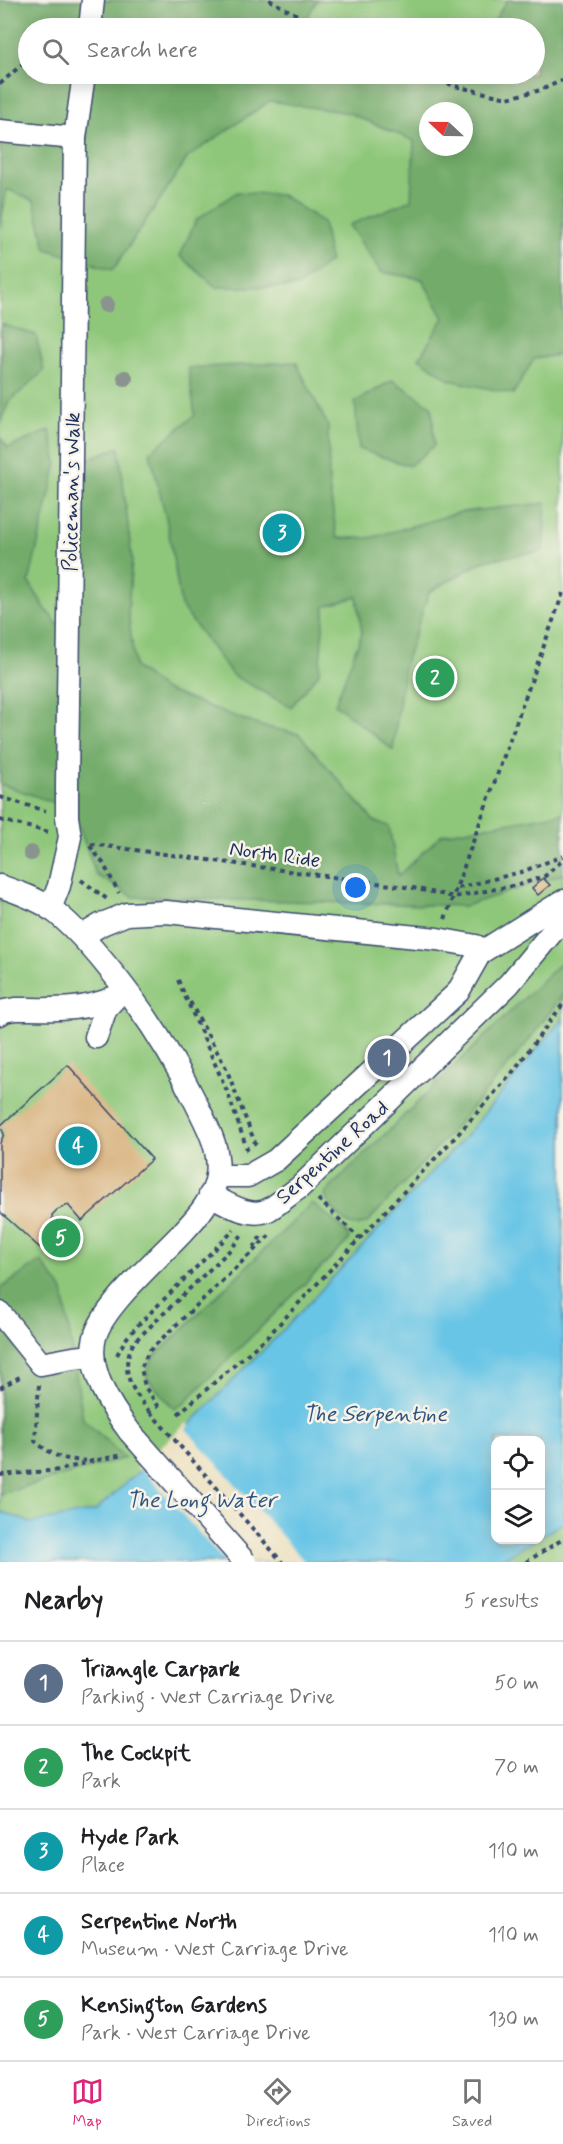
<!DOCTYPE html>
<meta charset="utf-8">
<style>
:root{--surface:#fff;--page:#f2f2f2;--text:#202124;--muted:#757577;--line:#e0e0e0;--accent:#db2777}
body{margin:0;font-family:Mynerve,sans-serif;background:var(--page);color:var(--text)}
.controls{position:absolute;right:18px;bottom:18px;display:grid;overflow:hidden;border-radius:12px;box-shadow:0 3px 15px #0003}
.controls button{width:54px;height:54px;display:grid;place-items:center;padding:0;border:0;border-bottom:2px solid var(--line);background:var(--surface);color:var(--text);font:30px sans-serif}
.compass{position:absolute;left:419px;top:102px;width:54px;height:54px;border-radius:50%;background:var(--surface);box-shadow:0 3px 15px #0003;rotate:292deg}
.you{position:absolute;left:356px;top:888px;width:21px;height:21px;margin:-15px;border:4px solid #fff;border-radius:50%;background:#1a73e8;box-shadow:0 0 0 9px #1a73e833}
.badge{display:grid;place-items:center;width:39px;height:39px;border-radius:50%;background:var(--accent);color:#fff;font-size:20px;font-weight:700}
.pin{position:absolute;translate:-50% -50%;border:3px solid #fff;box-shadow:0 2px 6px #0006}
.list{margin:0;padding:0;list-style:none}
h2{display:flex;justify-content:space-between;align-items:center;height:78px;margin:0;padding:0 24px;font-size:26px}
h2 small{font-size:20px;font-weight:400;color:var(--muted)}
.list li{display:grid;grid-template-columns:39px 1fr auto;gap:18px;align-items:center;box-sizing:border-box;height:84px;padding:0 24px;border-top:2px solid var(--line)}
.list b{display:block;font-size:22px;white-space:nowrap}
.list p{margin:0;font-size:20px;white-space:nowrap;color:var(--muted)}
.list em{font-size:20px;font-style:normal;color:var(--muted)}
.icon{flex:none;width:33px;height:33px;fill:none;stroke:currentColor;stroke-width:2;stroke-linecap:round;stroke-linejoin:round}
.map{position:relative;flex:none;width:563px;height:1562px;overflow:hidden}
.search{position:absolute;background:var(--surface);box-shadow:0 3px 15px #0003;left:18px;right:18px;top:18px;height:66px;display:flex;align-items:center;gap:15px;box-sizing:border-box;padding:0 21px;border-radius:33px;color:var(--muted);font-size:22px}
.sheet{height:498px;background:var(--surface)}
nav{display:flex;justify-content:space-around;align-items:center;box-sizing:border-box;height:84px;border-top:2px solid var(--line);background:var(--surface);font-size:16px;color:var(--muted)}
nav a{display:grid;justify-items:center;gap:3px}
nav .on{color:var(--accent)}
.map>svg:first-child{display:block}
</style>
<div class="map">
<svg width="563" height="1562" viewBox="0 0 563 1562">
<rect width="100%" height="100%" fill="#f7f3e8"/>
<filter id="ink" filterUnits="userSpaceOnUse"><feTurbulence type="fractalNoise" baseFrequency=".0167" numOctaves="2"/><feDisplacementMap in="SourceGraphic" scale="12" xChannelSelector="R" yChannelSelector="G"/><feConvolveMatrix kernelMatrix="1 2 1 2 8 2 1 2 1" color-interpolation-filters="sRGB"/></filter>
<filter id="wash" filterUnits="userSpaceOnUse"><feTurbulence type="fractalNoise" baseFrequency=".008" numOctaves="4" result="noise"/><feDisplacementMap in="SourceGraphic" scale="24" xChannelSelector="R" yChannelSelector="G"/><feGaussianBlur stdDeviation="1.35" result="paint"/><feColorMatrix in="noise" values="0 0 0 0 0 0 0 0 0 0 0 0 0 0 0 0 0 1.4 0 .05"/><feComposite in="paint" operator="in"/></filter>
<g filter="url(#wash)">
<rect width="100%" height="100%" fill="#ede2c3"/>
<path fill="#8fc77a" stroke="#557b6c" stroke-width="1.5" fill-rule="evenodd" d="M0,0H563V1562H0ZM28,28H534V74H28ZM428,111H464V147H428ZM496,1440H540V1540H496Z"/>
<g fill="#73ac6a" stroke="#476e64" stroke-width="1.5" fill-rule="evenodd">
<path d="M0,0H317L306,20L322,28H28V74H422L455,86L463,74H534V28H490L507,0H563V354L534,359L513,394L450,380L419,358L444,318L422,279L381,272L349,225L411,200L414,141L349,113L270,101L188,157L113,270L46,249L34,201L7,189L0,228ZM428,111H464V147H428Z"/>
<polygon points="237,192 282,195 323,222 330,261 297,287 216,287 180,256 196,220"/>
<polygon points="1,324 36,335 44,371 9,402 0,423"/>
<polygon points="296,362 328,426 329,485 337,538 370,538 461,512 546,503 543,551 485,560 429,592 404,666 393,750 335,704 362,633 357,597 325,606 319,673 291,707 232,675 181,606 167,522 150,452 195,415 188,368"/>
<polygon points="393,380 432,407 434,446 409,466 359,449 355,402"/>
<polygon points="50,430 57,463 29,582 45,608 59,626 82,583 82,461 119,447 132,560 128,611 135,667 165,690 261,726 299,734 374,821 389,826 398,876 442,834 563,813 563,874 465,906 134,897 96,875 73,809 0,784 0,437 8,448"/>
<path d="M560,963H563V995L526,1044L453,1130L367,1223C365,1223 359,1226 357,1226C345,1226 329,1206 325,1196L327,1191Z"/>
<polygon points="311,1204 314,1204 346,1232 349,1237 348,1241 182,1405 174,1409 147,1378 147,1372 152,1359"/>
<polygon points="41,1261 63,1291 83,1419 125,1458 0,1494 0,1289"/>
</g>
<polygon fill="#68c5e6" stroke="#427aa2" stroke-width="1.5" points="563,1018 563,1523 541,1536 540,1440 496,1440 496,1540 535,1540 496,1562 0,1562 0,1511 31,1523 95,1511 186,1428 290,1323 465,1137"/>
<polygon fill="#ede2c3" points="187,1423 189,1426 186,1429 305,1562 225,1562 142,1469 139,1471 137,1468"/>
<g id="blocks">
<g fill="#d7b07b">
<polygon points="543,878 550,885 538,895 532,888"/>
<polygon points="68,1065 152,1159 82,1221 68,1205 57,1210 52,1215 53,1229 58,1241 57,1249 51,1252 39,1247 0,1212 0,1143 4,1134 0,1126"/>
</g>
</g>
</g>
<g filter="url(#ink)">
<use href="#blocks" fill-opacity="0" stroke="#3a4a6d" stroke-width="1.5"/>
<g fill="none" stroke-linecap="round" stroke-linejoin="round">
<g stroke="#3a4a6d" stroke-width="25">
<g id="minor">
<polyline points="90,28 93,0"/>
<polyline points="0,131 75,138"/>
<path d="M0,886C17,892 35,898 50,908C72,924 90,945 107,966C143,1009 171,1053 196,1103C207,1126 221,1149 217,1176C213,1200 198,1216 182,1233C159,1258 103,1306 95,1337C86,1370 111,1407 130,1432"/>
<polyline points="50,909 59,886 70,837 67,817 67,783 75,138 84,74"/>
<polyline points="82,936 102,924 127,914 166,912 437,939 476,946 480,953"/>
<path d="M0,1014L4,1011L15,1009C49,1009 84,1012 115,997"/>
<polyline points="96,1037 106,1008 118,995"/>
<polyline points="217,1176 248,1176 276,1160 458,992 480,953 563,901"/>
<path d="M210,1195C227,1203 249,1219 268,1210C279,1204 288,1195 299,1188L509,984L563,919"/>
<polyline points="0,1313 41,1364 73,1358 93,1356"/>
</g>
</g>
<g stroke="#3a4a6d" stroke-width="4" stroke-dasharray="4.5 4.5" stroke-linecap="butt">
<polyline points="269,0 322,28"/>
<polyline points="422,74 455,86 507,98 541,90 563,80"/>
<polyline points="0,84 28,59"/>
<polyline points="0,797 46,811"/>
<polyline points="0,820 49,832"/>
<polyline points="91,844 413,888 454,897 522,884 545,876 563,860"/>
<polyline points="90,846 103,863 119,893"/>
<polyline points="81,880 107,899"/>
<polyline points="458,888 521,872 563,856"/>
<polyline points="445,919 563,593"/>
<polyline points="178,980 227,1091 248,1152"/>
<polyline points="190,1002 226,1068 257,1148"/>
<polyline points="318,1199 359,1238"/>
<polyline points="254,1248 262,1234"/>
<polyline points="117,1355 125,1340 138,1325 234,1230"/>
<path d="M39,1385L35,1441C56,1459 65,1460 93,1461"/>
<polyline points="0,1388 23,1375"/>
<polyline points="159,1407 145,1387 141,1368 149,1351 272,1233"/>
<path d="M150,1412C132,1390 118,1371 134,1342L232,1248L244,1232"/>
<polyline points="178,1414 267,1337 459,1133 512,1073 563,1004"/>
<polyline points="0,1475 60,1470 93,1461 123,1455"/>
<polyline points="526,1562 563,1539"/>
</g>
<use href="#minor" stroke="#fff" stroke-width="22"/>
<g stroke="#3a4a6d" stroke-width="25" stroke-linecap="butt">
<polyline id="minor-bridge" points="130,1432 245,1562"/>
</g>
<polyline stroke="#3a4a6d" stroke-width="4" stroke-dasharray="4.5 4.5" stroke-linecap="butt" points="150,1412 282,1562"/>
<use href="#minor-bridge" stroke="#fff" stroke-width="22"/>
</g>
<g fill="#89948f">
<circle cx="106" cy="305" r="8"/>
<circle cx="125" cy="378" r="8"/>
<circle cx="31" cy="853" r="8"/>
</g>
</g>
<g text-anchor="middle" stroke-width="5" stroke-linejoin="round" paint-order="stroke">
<g font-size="21" fill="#1b2f5e" stroke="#f7f3e8">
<text transform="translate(71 492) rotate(-89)" y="7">Policeman's Walk</text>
<text transform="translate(275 854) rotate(8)" y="7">North Ride</text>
<text transform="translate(332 1152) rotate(-42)" y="7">Serpentine Road</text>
</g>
<g font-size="22" font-style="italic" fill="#2e5480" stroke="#f7f3e8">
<text x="375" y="1421">The Serpentine</text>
<text x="201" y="1507">The Long Water</text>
</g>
</g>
</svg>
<div class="controls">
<button><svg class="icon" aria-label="locate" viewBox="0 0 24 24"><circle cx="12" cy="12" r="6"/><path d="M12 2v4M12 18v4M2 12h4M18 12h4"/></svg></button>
<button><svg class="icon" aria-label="layers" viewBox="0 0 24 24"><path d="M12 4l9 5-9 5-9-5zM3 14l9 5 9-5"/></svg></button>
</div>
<svg class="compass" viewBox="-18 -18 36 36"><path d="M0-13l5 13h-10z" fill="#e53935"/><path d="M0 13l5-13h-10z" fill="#757577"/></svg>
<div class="you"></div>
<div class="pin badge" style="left:387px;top:1058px;background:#5c6f8a">1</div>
<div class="pin badge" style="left:435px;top:678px;background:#2e9e5b">2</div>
<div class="pin badge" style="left:282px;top:533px;background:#0f9aa8">3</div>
<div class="pin badge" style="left:78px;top:1146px;background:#0f9aa8">4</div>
<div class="pin badge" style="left:61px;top:1238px;background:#2e9e5b">5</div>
<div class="search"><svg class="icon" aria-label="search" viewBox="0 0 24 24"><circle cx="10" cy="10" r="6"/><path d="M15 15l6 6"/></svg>Search here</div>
</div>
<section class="sheet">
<h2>Nearby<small>5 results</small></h2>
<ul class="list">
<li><span class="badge" style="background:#5c6f8a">1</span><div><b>Triangle Carpark</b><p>Parking · West Carriage Drive</p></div><em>50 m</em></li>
<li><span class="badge" style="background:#2e9e5b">2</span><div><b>The Cockpit</b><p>Park</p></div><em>70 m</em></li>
<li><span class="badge" style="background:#0f9aa8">3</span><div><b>Hyde Park</b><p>Place</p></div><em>110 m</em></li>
<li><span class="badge" style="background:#0f9aa8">4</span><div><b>Serpentine North</b><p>Museum · West Carriage Drive</p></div><em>110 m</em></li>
<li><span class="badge" style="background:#2e9e5b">5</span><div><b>Kensington Gardens</b><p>Park · West Carriage Drive</p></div><em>130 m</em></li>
</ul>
</section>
<nav>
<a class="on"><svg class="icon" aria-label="map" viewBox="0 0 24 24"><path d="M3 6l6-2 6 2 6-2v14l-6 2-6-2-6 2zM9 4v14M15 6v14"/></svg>Map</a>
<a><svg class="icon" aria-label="directions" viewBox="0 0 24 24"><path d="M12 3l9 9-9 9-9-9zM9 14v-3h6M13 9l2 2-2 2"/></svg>Directions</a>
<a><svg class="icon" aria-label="saved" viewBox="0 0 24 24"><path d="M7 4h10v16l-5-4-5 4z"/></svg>Saved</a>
</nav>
